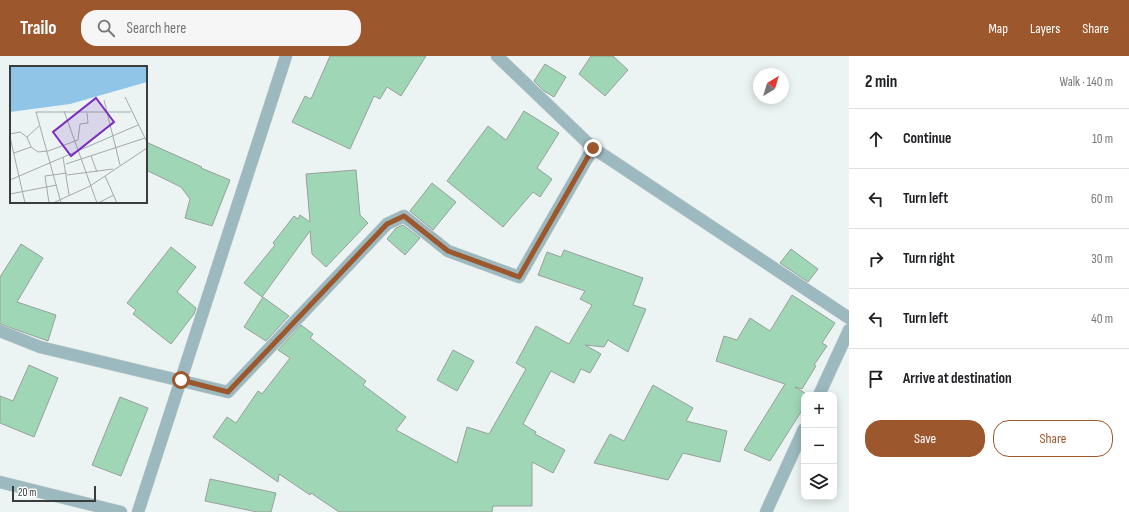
<!DOCTYPE html>
<meta charset="utf-8">
<style>
:root{--surface:#fff;--page:#f6f6f6;--text:#202124;--muted:#757577;--line:#e0e0e0;--accent:#9d572d}
body{margin:0;font-family:"Sofia Sans Condensed",sans-serif;background:var(--page);color:var(--text)}
.controls{position:absolute;right:12px;bottom:12px;display:grid;overflow:hidden;border-radius:8px;box-shadow:0 2px 10px #0003}
.controls button{width:36px;height:36px;display:grid;place-items:center;padding:0;border:0;border-bottom:1px solid var(--line);background:var(--surface);color:var(--text);font:20px sans-serif}
.compass{position:absolute;left:753px;top:12px;width:36px;height:36px;border-radius:50%;background:var(--surface);box-shadow:0 2px 10px #0003;rotate:38deg}
.scale{position:absolute;left:12px;bottom:10px;width:84px;box-sizing:border-box;padding-left:4px;border:2px solid #383c3b;border-top:0;font-size:11px;line-height:14px;white-space:nowrap;color:#383c3b;-webkit-text-stroke:3px #fff;paint-order:stroke}
.stop{position:absolute;width:12px;height:12px;margin:-9px;border:3px solid #9d572d;border-radius:50%;background:#fff}
.stop.end{background:#9d572d;border-color:#fff;box-shadow:0 1px 4px #0008}
.list{margin:0;padding:0;list-style:none}
h2{display:flex;justify-content:space-between;align-items:center;height:52px;margin:0;padding:0 16px;font-size:17px}
h2 small{font-size:13px;font-weight:400;color:var(--muted)}
.list li{display:grid;grid-template-columns:26px 1fr auto;gap:12px;align-items:center;box-sizing:border-box;height:60px;padding:0 16px;border-top:1px solid var(--line)}
.list b{display:block;font-size:15px;white-space:nowrap}
.list em{font-size:13px;font-style:normal;color:var(--muted)}
.actions{display:flex;gap:8px;padding:12px 16px}
.actions a{flex:1;padding:9px 0;border:1px solid var(--accent);border-radius:16px;text-align:center;font-size:14px;color:var(--accent)}
.actions .main{background:var(--accent);color:#fff}
.icon{flex:none;width:22px;height:22px;fill:none;stroke:currentColor;stroke-width:2;stroke-linecap:round;stroke-linejoin:round}
.map{position:relative;flex:none;width:849px;height:456px;overflow:hidden}
header{display:flex;align-items:center;gap:24px;box-sizing:border-box;height:56px;padding:0 20px;background:var(--accent);color:#fff}
header strong{font-size:19px}
nav{display:flex;gap:22px;margin-inline-start:auto;font-size:14px}
.search{width:280px;height:36px;background:var(--page);display:flex;align-items:center;gap:10px;box-sizing:border-box;padding:0 14px;border-radius:16px;color:var(--muted);font-size:15px}
main{display:flex}
aside{flex:1;background:var(--surface)}
.map>svg:first-child{display:block}
</style>
<header>
<strong>Trailo</strong>
<div class="search"><svg class="icon" aria-label="search" viewBox="0 0 24 24"><circle cx="10" cy="10" r="6"/><path d="M15 15l6 6"/></svg>Search here</div>
<nav><a>Map</a><a>Layers</a><a>Share</a></nav>
</header>
<main>
<div class="map">
<svg width="849" height="456" viewBox="0 0 849 456">
<rect width="100%" height="100%" fill="#ebf4f3"/>
<g fill="#9fd6b5" stroke="#99a09b">
<polygon points="330,0 426,0 401,40 387,31 380,43 374,40 350,93 292,66 305,40 311,43"/>
<polygon points="591,0 613,0 628,14 605,40 579,18"/>
<polygon points="545,8 566,21 554,41 544,35 534,25"/>
<polygon points="524,55 559,77 537,112 552,123 540,141 533,136 503,171 447,125 488,70 506,84"/>
<polygon points="146,86 202,111 201,112 230,124 212,170 185,162 190,143 181,131 146,114"/>
<polygon points="356,114 360,159 368,167 326,211 312,198 310,175 262,241 244,227 275,189 273,187 294,160 298,163 300,159 310,166 306,118"/>
<polygon points="432,127 456,146 433,174 410,155"/>
<polygon points="403,169 420,182 405,199 387,183 396,172"/>
<polygon points="21,188 43,202 17,246 56,259 48,285 0,268 0,221"/>
<polygon points="171,191 196,211 177,236 196,252 194,258 171,288 133,258 136,254 127,247"/>
<polygon points="791,193 818,213 808,226 780,207"/>
<polygon points="564,194 643,222 633,249 646,253 628,296 608,284 604,291 585,289 601,298 590,317 581,313 574,327 551,315 523,368 536,376 535,378 565,394 553,417 532,406 532,450 493,450 492,456 339,456 311,437 310,439 279,418 278,426 213,381 227,361 236,367 258,335 262,338 290,302 278,294 301,269 313,278 310,282 366,325 363,329 406,361 396,374 457,407 467,371 489,378 526,313 516,307 536,270 569,288 592,249 580,243 585,235 538,219 547,196 561,201"/>
<polygon points="792,239 835,267 822,287 827,290 814,309 816,310 802,333 795,331 808,339 804,339 804,351 770,405 744,394 785,328 716,305 724,280 737,284 750,262 770,275"/>
<polygon points="263,241 289,260 266,285 244,271"/>
<polygon points="453,294 474,305 457,335 437,324"/>
<polygon points="29,309 58,322 34,381 0,367 0,340 13,345"/>
<polygon points="653,329 693,352 686,365 727,375 720,406 683,397 668,424 594,407 610,378 624,385"/>
<polygon points="120,341 148,352 121,420 92,409"/>
<polygon points="210,423 276,437 271,456 257,456 205,445"/>
</g>
<g fill="none" stroke-linecap="round" stroke-linejoin="round">
<g stroke="#c7cfce" stroke-width="13">
<g id="minor">
<polyline points="497,0 593,92 849,262"/>
<polyline points="0,275 40,291 228,336 387,168 404,160 448,195 519,221 593,92"/>
<polyline points="819,339 849,274"/>
<polyline points="0,426 121,456"/>
<polyline points="138,456 286,0"/>
<polyline points="766,456 804,373"/>
</g>
</g>
<use href="#minor" stroke="#9bb9bf" stroke-width="12"/>
</g>
<g fill="none" stroke-linecap="round" stroke-linejoin="round">
<polyline stroke="#9d572d" stroke-width="5" points="181,324 228,336 387,168 404,160 448,195 519,221 593,92"/>
</g>
<g transform="translate(10 10)">
<rect width="137" height="137" fill="#ebf4f3"/>
<path d="M0,0H137V16L60,38L0,46Z" fill="#91c5e8"/>
<path fill="none" stroke="#a3aaa9" stroke-width="1" d="M115,31L137,76M94,34L110,99M54,45L87,137M0,68L10,66L17,71L21,81L28,86L38,85L68,74L70,58L78,57L77,47M0,71L15,137M17,71L29,60M4,87L21,81M81,90L87,106M53,91L59,129M56,98L135,72M57,109L103,103M95,110L107,137M0,114L128,59M0,128L47,119M39,137L35,110L57,107M43,137L80,120L137,82M51,137L26,46H121M88,137L104,129"/>
<path fill="#7b2cbf" fill-opacity="0.15" stroke="#7b2cbf" stroke-width="2" d="M86,32L104,56L61,90L43,66Z"/>
<rect width="137" height="137" fill="none" stroke="#383c3b" stroke-width="2"/>
</g>
</svg>
<div class="controls">
<button>+</button>
<button>−</button>
<button><svg class="icon" aria-label="layers" viewBox="0 0 24 24"><path d="M12 4l9 5-9 5-9-5zM3 14l9 5 9-5"/></svg></button>
</div>
<svg class="compass" viewBox="-18 -18 36 36"><path d="M0-13l5 13h-10z" fill="#e53935"/><path d="M0 13l5-13h-10z" fill="#757577"/></svg>
<div class="scale">20 m</div>
<div class="stop" style="left:181px;top:324px"></div>
<div class="stop end" style="left:593px;top:92px"></div>
</div>
<aside>
<h2>2 min<small>Walk · 140 m</small></h2>
<ul class="list">
<li><svg class="icon" aria-label="ahead" viewBox="0 0 24 24"><path d="M12 20V5M6 11l6-6 6 6"/></svg><div><b>Continue</b></div><em>10 m</em></li>
<li><svg class="icon" aria-label="left" viewBox="0 0 24 24"><path d="M17 20v-9H6M10 6l-5 5 5 5"/></svg><div><b>Turn left</b></div><em>60 m</em></li>
<li><svg class="icon" aria-label="right" viewBox="0 0 24 24"><path d="M7 20v-9h11M14 6l5 5-5 5"/></svg><div><b>Turn right</b></div><em>30 m</em></li>
<li><svg class="icon" aria-label="left" viewBox="0 0 24 24"><path d="M17 20v-9H6M10 6l-5 5 5 5"/></svg><div><b>Turn left</b></div><em>40 m</em></li>
<li><svg class="icon" aria-label="arrive" viewBox="0 0 24 24"><path d="M6 21V4h12l-3 4 3 4H6"/></svg><div><b>Arrive at destination</b></div></li>
</ul>
<div class="actions"><a class="main">Save</a><a>Share</a></div>
</aside>
</main>
